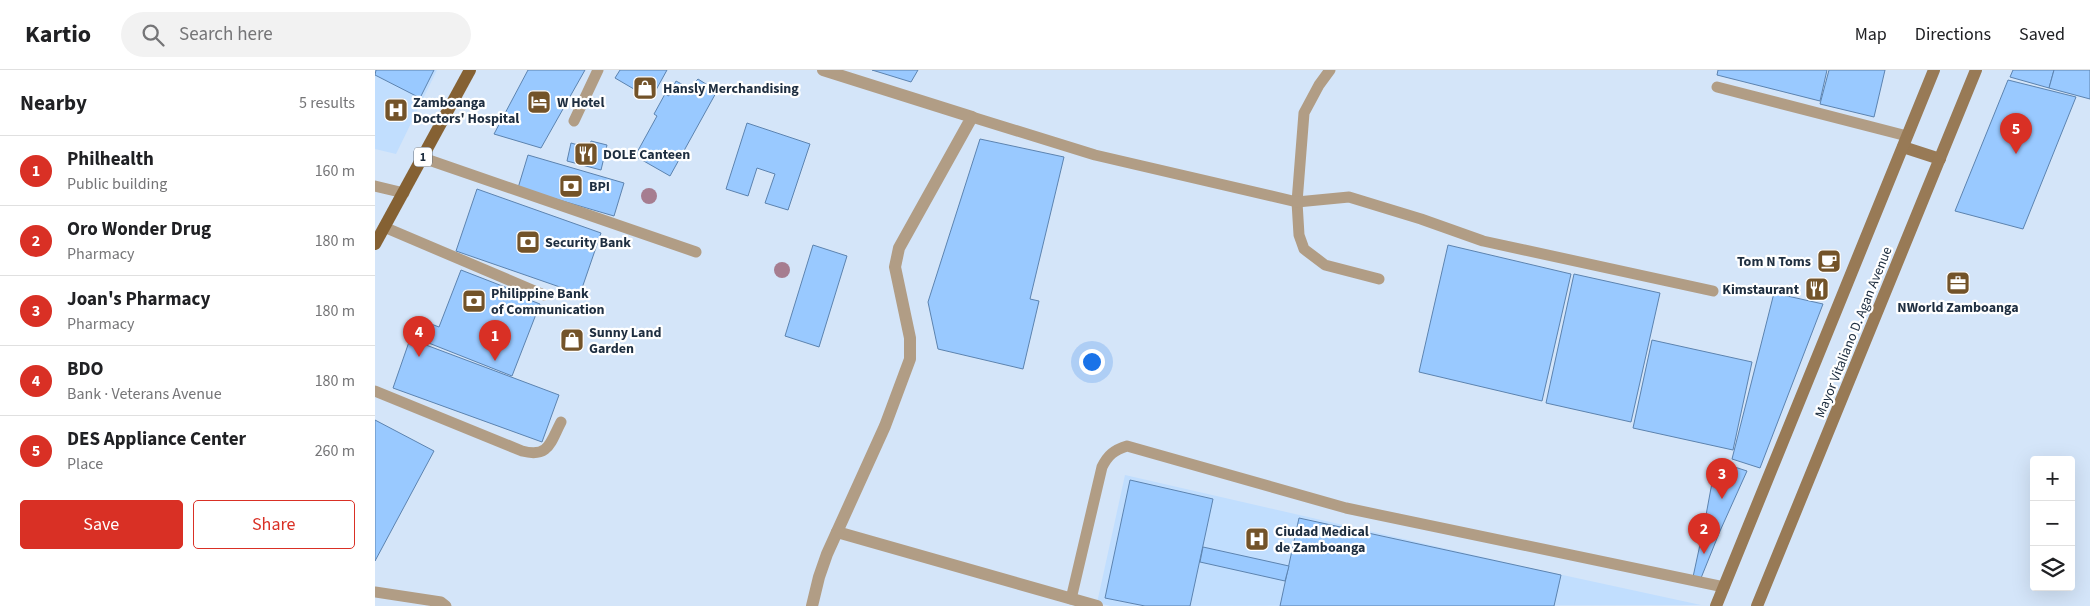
<!DOCTYPE html>
<meta charset="utf-8">
<style>
:root{--surface:#fff;--page:#f2f2f2;--text:#202124;--muted:#757577;--line:#e0e0e0;--accent:#d93025}
body{margin:0;font-family:"Source Sans 3",sans-serif;background:var(--page);color:var(--text)}
.controls{position:absolute;right:15px;bottom:15px;display:grid;overflow:hidden;border-radius:5px;box-shadow:0 5px 20px #0002}
.controls button{width:45px;height:45px;display:grid;place-items:center;padding:0;border:0;border-bottom:1px solid var(--line);background:var(--surface);color:var(--text);font:25px sans-serif}
.you{position:absolute;left:716px;top:291px;width:18px;height:18px;margin:-12px;border:4px solid #fff;border-radius:50%;background:#1a73e8;box-shadow:0 0 0 8px #1a73e833}
.badge{display:grid;place-items:center;width:32px;height:32px;border-radius:50%;background:var(--accent);color:#fff;font-size:16px;font-weight:700}
.pin{position:absolute;translate:-50% -41px;filter:drop-shadow(0 1px 2px #0008)}
.pin::after{content:'';position:absolute;top:26px;width:18px;height:15px;background:inherit;clip-path:polygon(0 0,100% 0,50% 100%)}
.list{margin:0;padding:0;list-style:none}
h2{display:flex;justify-content:space-between;align-items:center;height:65px;margin:0;padding:0 20px;font-size:21px}
h2 small{font-size:16px;font-weight:400;color:var(--muted)}
.list li{display:grid;grid-template-columns:32px 1fr auto;gap:15px;align-items:center;box-sizing:border-box;height:70px;padding:0 20px;border-top:1px solid var(--line)}
.list b{display:block;font-size:19px;white-space:nowrap}
.list p{margin:0;font-size:16px;white-space:nowrap;color:var(--muted)}
.list em{font-size:16px;font-style:normal;color:var(--muted)}
.actions{display:flex;gap:10px;padding:15px 20px}
.actions a{flex:1;padding:11px 0;border:1px solid var(--accent);border-radius:5px;text-align:center;font-size:18px;color:var(--accent)}
.actions .main{background:var(--accent);color:#fff}
.icon{flex:none;width:28px;height:28px;fill:none;stroke:currentColor;stroke-width:2;stroke-linecap:round;stroke-linejoin:round}
.map{position:relative;flex:none;width:1715px;height:536px;overflow:hidden}
header{display:flex;align-items:center;gap:30px;box-sizing:border-box;height:70px;padding:0 25px;background:var(--surface);border-bottom:1px solid var(--line)}
header strong{font-size:24px}
nav{display:flex;gap:28px;margin-inline-start:auto;font-size:18px}
.search{width:350px;height:45px;background:var(--page);display:flex;align-items:center;gap:12px;box-sizing:border-box;padding:0 18px;border-radius:28px;color:var(--muted);font-size:19px}
main{display:flex}
aside{flex:1;background:var(--surface)}
.map>svg:first-child{display:block}
</style>
<header>
<strong>Kartio</strong>
<div class="search"><svg class="icon" aria-label="search" viewBox="0 0 24 24"><circle cx="10" cy="10" r="6"/><path d="M15 15l6 6"/></svg>Search here</div>
<nav><a>Map</a><a>Directions</a><a>Saved</a></nav>
</header>
<main>
<aside>
<h2>Nearby<small>5 results</small></h2>
<ul class="list">
<li><span class="badge">1</span><div><b>Philhealth</b><p>Public building</p></div><em>160 m</em></li>
<li><span class="badge">2</span><div><b>Oro Wonder Drug</b><p>Pharmacy</p></div><em>180 m</em></li>
<li><span class="badge">3</span><div><b>Joan's Pharmacy</b><p>Pharmacy</p></div><em>180 m</em></li>
<li><span class="badge">4</span><div><b>BDO</b><p>Bank · Veterans Avenue</p></div><em>180 m</em></li>
<li><span class="badge">5</span><div><b>DES Appliance Center</b><p>Place</p></div><em>260 m</em></li>
</ul>
<div class="actions"><a class="main">Save</a><a>Share</a></div>
</aside>
<div class="map">
<svg width="1715" height="536" viewBox="0 0 1715 536">
<rect width="100%" height="100%" fill="#d4e5f9"/>
<g fill="#c1defe">
<polygon points="0,0 62,0 21,84 0,79"/>
<polygon points="750,405 1160,499 1326,535 736,536 722,533"/>
</g>
<g fill="#99c9ff" stroke="#5c83af">
<polygon points="1,0 59,0 45,28 0,5"/>
<polygon points="153,0 210,0 166,78 119,64"/>
<polygon points="245,0 292,0 276,29 240,8"/>
<polygon points="497,0 543,0 536,12"/>
<polygon points="1343,0 1452,0 1445,31 1342,5"/>
<polygon points="1454,0 1510,0 1499,47 1445,34"/>
<polygon points="1638,0 1679,0 1674,18 1635,7"/>
<polygon points="1679,0 1715,0 1715,29 1674,18"/>
<polygon points="323,9 342,21 295,106 260,86 282,46 279,44 290,24 294,26 301,11 314,18"/>
<polygon points="1633,10 1701,27 1648,159 1580,141"/>
<polygon points="372,53 435,74 413,140 390,133 400,104 382,98 373,126 351,119"/>
<polygon points="605,69 689,87 655,229 664,231 648,299 563,279 553,232"/>
<polygon points="216,71 232,75 226,100 192,91 196,73 214,78"/>
<polygon points="153,85 249,113 239,146 143,118"/>
<polygon points="102,119 226,163 205,224 81,181"/>
<polygon points="438,175 472,186 444,277 410,266"/>
<polygon points="1073,175 1196,204 1167,331 1044,302"/>
<polygon points="86,200 153,226 152,229 165,234 137,306 36,266 43,249 64,257"/>
<polygon points="1199,204 1285,223 1256,352 1171,333"/>
<polygon points="1399,223 1448,234 1385,398 1357,389"/>
<polygon points="35,269 184,325 167,372 18,318"/>
<polygon points="1277,270 1377,292 1358,380 1258,358"/>
<polygon points="0,350 59,381 0,491"/>
<polygon points="1341,391 1372,401 1345,461 1329,456"/>
<polygon points="755,410 838,429 815,536 770,536 730,528"/>
<polygon points="924,448 1186,505 1179,536 905,536"/>
<polygon points="1329,456 1345,461 1326,508 1318,507"/>
<polygon points="828,477 914,496 910,511 825,492"/>
</g>
<g fill="none" stroke-linecap="round" stroke-linejoin="round">
<g stroke="#b19d85" stroke-width="11">
<polyline points="955,0 944,15 929,43 922,132 924,165 929,179 950,195 1004,209"/>
<polyline points="1342,17 1532,66"/>
<polyline points="597,47 720,85 922,132 974,127 1046,149 1108,171 1338,221"/>
<polyline points="199,51 223,0"/>
<polyline points="48,88 321,182"/>
<polyline points="0,116 29,123"/>
<polyline points="9,157 169,225"/>
<path d="M0,321L147,381C174,388 175,373 186,352"/>
<polyline points="0,522 66,532 71,536"/>
<path d="M696,529L727,397C733,385 739,380 752,376L971,438L1349,517"/>
</g>
<g stroke="#b19d85" stroke-width="12">
<polyline points="462,462 722,536"/>
<polyline points="437,536 444,507 452,484 510,356 535,289 535,268 520,197 524,178 597,47 448,0"/>
</g>
<g stroke="#987a56" stroke-width="12">
<polyline points="1528,77 1565,89"/>
<polyline points="1341,536 1559,0"/>
<polyline points="1382,536 1601,0"/>
</g>
<polyline stroke="#856133" stroke-width="12" points="0,174 95,0"/>
</g>
<g fill="#a67d90">
<circle cx="274" cy="126" r="8"/>
<circle cx="407" cy="200" r="8"/>
</g>
<defs>
<g id="shop-square" transform="scale(1.25)"><rect x="-9" y="-9" width="18" height="18" rx="4" fill="#735329" stroke="#fff"/><path d="M-5-2.5h2.3a2.7 3.5 0 0 1 5.4 0H5L5.5 6h-11ZM-1.5-2.5h3a1.5 2.3 0 0 0-3 0Z" fill="#fff"/></g>
<g id="hotel-square" transform="scale(1.25)"><rect x="-9" y="-9" width="18" height="18" rx="4" fill="#735329" stroke="#fff"/><path d="M-6-4.5h1.5V1H6V5H4.5V3h-9V5H-6ZM-4 0a1.8 1.8 0 1 1 3.6 0ZM.5 0V-2.5h3Q6-2.5 6 0Z" fill="#fff"/></g>
<g id="hospital-square" transform="scale(1.25)"><rect x="-9" y="-9" width="18" height="18" rx="4" fill="#735329" stroke="#fff"/><path d="M-5-5h3v3.5h4V-5h3V5h-3V1.5h-4V5h-3Z" fill="#fff"/></g>
<g id="restaurant-square" transform="scale(1.25)"><rect x="-9" y="-9" width="18" height="18" rx="4" fill="#735329" stroke="#fff"/><path d="M-5-6h1v4h1v-4h1v4h1v-4h1v5L-1.5 .5V6h-2V.5L-5-1ZM5-6V6H3V1.5H1.5Q1.5-4 5-6Z" fill="#fff"/></g>
<g id="bank-square" transform="scale(1.25)"><rect x="-9" y="-9" width="18" height="18" rx="4" fill="#735329" stroke="#fff"/><path d="M-6-4H6V4H-6ZM0-2.3a2.3 2.3 0 1 0 0 4.6a2.3 2.3 0 1 0 0-4.6Z" fill="#fff"/></g>
<g id="cafe-square" transform="scale(1.25)"><rect x="-9" y="-9" width="18" height="18" rx="4" fill="#735329" stroke="#fff"/><path d="M-5.5-4.5H6V0H3Q3 3.5 0 3.5H-2.5Q-5.5 3.5-5.5 0ZM3-3.2v2h1.7v-2ZM-6 4.5H4V6H-6Z" fill="#fff"/></g>
<g id="office-square" transform="scale(1.25)"><rect x="-9" y="-9" width="18" height="18" rx="4" fill="#735329" stroke="#fff"/><path d="M-6-3h4V-5.5h4V-3h4V5H-6ZM-1-4.5V-3h2v-1.5ZM-6 0V1H6V0Z" fill="#fff"/></g>
</defs>
<g fill-rule="evenodd">
<use href="#shop-square" x="270" y="18"/>
<use href="#hotel-square" x="164" y="32"/>
<use href="#hospital-square" x="21" y="40"/>
<use href="#restaurant-square" x="211" y="84"/>
<use href="#bank-square" x="196" y="116"/>
<use href="#bank-square" x="153" y="172"/>
<use href="#cafe-square" x="1454" y="191"/>
<use href="#office-square" x="1583" y="213"/>
<use href="#restaurant-square" x="1442" y="219"/>
<use href="#bank-square" x="99" y="231"/>
<use href="#shop-square" x="197" y="270"/>
<use href="#hospital-square" x="882" y="469"/>
</g>
<g text-anchor="middle" stroke-width="4.5" stroke-linejoin="round" paint-order="stroke">
<rect fill="#fff" stroke="#626d79" stroke-width="1" x="39" y="77.5" width="18" height="19" rx="4"/>
<g font-size="12" font-weight="bold" fill="#1e2e40">
<text x="48" y="91">1</text>
</g>
<g font-size="14" font-weight="bold" fill="#1e2e40" stroke="#fff" text-anchor="start">
<text x="288" y="23">Hansly Merchandising</text>
<text x="38" y="37">Zamboanga<tspan x="38" dy="16">Doctors' Hospital</tspan></text>
<text x="182" y="37">W Hotel</text>
<text x="228" y="89">DOLE Canteen</text>
<text x="214" y="121">BPI</text>
<text x="170" y="177">Security Bank</text>
<text x="1436" y="196" text-anchor="end">Tom N Toms</text>
<text x="1424" y="224" text-anchor="end">Kimstaurant</text>
<text x="116" y="228">Philippine Bank<tspan x="116" dy="16">of Communication</tspan></text>
<text x="1583" y="242" text-anchor="middle">NWorld Zamboanga</text>
<text x="214" y="267">Sunny Land<tspan x="214" dy="16">Garden</tspan></text>
<text x="900" y="466">Ciudad Medical<tspan x="900" dy="16">de Zamboanga</tspan></text>
</g>
<g font-size="14" fill="#1e2e40" stroke="#fff">
<text transform="translate(1478 262) rotate(-68)" y="5">Mayor Vitaliano D. Agan Avenue</text>
</g>
</g>
</svg>
<div class="controls">
<button>+</button>
<button>−</button>
<button><svg class="icon" aria-label="layers" viewBox="0 0 24 24"><path d="M12 4l9 5-9 5-9-5zM3 14l9 5 9-5"/></svg></button>
</div>
<div class="you"></div>
<div class="pin badge" style="left:120px;top:291px">1</div>
<div class="pin badge" style="left:1329px;top:484px">2</div>
<div class="pin badge" style="left:1347px;top:429px">3</div>
<div class="pin badge" style="left:44px;top:287px">4</div>
<div class="pin badge" style="left:1641px;top:84px">5</div>
</div>
</main>
